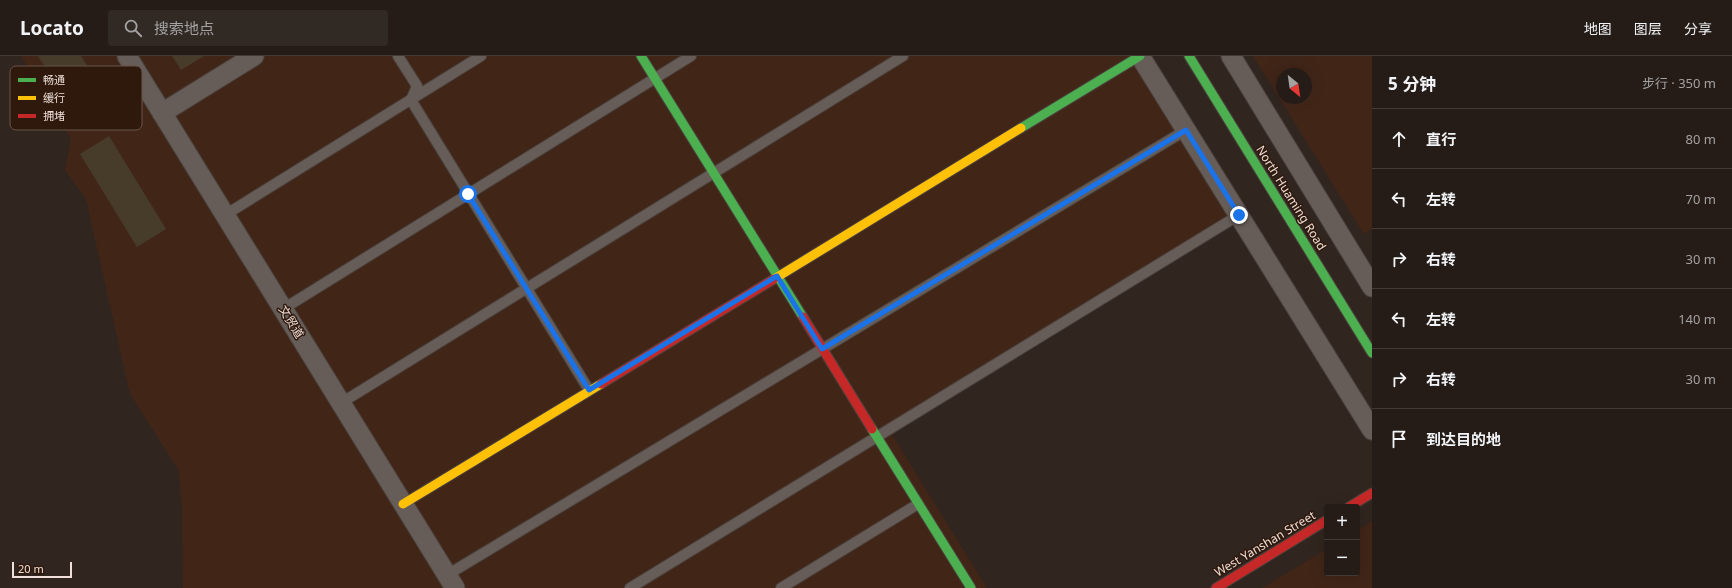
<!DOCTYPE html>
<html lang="zh">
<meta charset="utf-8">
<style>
:root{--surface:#251c17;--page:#312924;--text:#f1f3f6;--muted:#a3a1a1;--line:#423a36}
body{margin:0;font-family:"Noto Sans","Noto Sans SC",sans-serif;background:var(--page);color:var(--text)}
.controls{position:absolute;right:12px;bottom:12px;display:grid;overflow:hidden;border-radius:4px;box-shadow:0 4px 16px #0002}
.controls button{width:36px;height:36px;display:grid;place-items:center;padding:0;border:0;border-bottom:1px solid var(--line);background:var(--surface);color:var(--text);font:20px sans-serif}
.compass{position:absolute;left:1276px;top:12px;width:36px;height:36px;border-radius:50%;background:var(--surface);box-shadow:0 4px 16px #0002;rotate:151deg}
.scale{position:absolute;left:12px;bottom:10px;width:60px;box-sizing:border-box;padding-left:4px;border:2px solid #efdfd8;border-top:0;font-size:11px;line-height:14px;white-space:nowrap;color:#efdfd8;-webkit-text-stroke:3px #2f190d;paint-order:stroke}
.stop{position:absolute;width:12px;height:12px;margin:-9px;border:3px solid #1a73e8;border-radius:50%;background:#fff}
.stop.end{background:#1a73e8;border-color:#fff;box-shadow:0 1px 4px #0008}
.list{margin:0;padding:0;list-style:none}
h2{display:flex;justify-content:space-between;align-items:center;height:52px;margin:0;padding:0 16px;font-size:17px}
h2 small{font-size:13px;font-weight:400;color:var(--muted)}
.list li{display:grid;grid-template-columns:26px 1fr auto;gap:12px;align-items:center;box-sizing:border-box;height:60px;padding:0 16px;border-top:1px solid var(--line)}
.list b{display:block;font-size:15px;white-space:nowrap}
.list em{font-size:13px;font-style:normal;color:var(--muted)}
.icon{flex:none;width:22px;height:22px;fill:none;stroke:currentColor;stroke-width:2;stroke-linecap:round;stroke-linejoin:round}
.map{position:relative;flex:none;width:1372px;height:532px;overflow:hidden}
header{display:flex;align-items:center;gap:24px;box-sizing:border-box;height:56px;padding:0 20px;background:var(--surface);border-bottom:1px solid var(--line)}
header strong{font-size:19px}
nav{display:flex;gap:22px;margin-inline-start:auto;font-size:14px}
.search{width:280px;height:36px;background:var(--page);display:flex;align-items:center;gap:10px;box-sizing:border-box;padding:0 14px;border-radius:4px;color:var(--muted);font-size:15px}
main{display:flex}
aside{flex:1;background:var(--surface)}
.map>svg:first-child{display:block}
</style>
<header>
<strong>Locato</strong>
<div class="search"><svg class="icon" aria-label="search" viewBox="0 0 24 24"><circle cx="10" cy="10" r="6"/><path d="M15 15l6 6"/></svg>搜索地点</div>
<nav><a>地图</a><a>图层</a><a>分享</a></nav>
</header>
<main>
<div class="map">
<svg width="1372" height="532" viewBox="0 0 1372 532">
<rect width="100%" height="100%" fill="#31251f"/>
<g fill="#412618" fill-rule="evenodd">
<polygon points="21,0 1136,0 1236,161 887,371 987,532 183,532 182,452 179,415 130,338 86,143 65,114 71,83"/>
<path d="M1253,0H1372V173L1364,178ZM1282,18H1306V42H1282Z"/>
<polygon points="1372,465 1372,532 1262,532 1327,493 1327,517 1357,517 1357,475"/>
</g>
<g fill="#473b2a">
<polygon points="38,0 81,0 115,53 84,73"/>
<polygon points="172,0 204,0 181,14"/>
<polygon points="109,80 166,173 137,191 80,98"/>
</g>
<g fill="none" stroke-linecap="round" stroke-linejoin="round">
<g stroke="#4b413c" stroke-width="12">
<g id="lane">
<polyline points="398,0 417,30 411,44 589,334"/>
<polyline points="225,159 481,0"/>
<polyline points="283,253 691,0"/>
<polyline points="341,347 903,0"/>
<polyline points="447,519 1186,74"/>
<polyline points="630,532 1239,159"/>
<polyline points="781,532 918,448"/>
</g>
</g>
<g stroke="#4b413c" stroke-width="21">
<g id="street">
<polyline points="127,0 455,532"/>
<polyline points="1140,0 1372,374"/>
<polyline points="1231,0 1372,231"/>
<polyline points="162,57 254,0"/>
</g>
</g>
<g stroke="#4b413c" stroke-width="11">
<g id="fast">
<polyline points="641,0 803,261"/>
<polyline points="1189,0 1372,297"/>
<polyline points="1021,72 1140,0"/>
<polyline points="872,373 971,532"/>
</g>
</g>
<g stroke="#4b413c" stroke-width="11">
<g id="slow">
<polyline points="774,223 1021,72"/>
<polyline points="403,448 601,328"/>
</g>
</g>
<g stroke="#4b413c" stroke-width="11">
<g id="jam">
<polyline points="803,261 872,373"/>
<polyline points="601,328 774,223"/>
<polyline points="1349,451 1372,437"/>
<polyline points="1216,532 1327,464"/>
</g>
</g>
<use href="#lane" stroke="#675d58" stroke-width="10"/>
<use href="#street" stroke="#675d58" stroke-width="19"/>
<use href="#fast" stroke="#4caf50" stroke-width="9"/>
<use href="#slow" stroke="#ffc107" stroke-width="9"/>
<use href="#jam" stroke="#c62828" stroke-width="9"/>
</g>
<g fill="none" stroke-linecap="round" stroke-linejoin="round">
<polyline stroke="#1a73e8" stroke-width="5" points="468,138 589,334 777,220 822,293 1186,74 1239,159"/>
</g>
<g text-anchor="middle" stroke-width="3" stroke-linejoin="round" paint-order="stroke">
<g font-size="12" fill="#efdfd8" stroke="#2f190d">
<text transform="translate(1291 142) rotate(58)" y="4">North Huaming Road</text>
<text transform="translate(291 266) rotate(58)" y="4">文贸道</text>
<text transform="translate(1265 488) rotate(-31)" y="4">West Yanshan Street</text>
</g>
</g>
<rect x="10" y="10" width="132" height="64" rx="6" fill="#2f190d" stroke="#69544a" stroke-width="1"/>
<rect x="18" y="22" width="18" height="4" fill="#4caf50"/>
<rect x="18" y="40" width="18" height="4" fill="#ffc107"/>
<rect x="18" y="58" width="18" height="4" fill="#c62828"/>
<g font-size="11" fill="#efdfd8">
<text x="43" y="28">畅通</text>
<text x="43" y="46">缓行</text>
<text x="43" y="64">拥堵</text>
</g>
</svg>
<div class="controls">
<button>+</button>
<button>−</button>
</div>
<svg class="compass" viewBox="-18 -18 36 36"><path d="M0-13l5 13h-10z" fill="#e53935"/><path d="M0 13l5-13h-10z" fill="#a3a1a1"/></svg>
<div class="scale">20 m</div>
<div class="stop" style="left:468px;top:138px"></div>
<div class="stop end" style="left:1239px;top:159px"></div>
</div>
<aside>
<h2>5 分钟<small>步行 · 350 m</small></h2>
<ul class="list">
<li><svg class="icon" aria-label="ahead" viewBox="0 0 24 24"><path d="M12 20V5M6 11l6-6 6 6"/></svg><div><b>直行</b></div><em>80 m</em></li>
<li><svg class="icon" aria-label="left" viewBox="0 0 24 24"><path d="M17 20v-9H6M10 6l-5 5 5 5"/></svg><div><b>左转</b></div><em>70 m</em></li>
<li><svg class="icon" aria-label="right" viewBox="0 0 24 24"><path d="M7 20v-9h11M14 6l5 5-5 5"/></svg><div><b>右转</b></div><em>30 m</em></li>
<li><svg class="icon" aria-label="left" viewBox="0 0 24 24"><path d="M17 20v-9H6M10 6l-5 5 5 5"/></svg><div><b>左转</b></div><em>140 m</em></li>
<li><svg class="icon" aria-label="right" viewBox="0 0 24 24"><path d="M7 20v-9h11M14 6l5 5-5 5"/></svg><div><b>右转</b></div><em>30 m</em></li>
<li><svg class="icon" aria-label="arrive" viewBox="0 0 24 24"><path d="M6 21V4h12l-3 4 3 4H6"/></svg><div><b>到达目的地</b></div></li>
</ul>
</aside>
</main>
